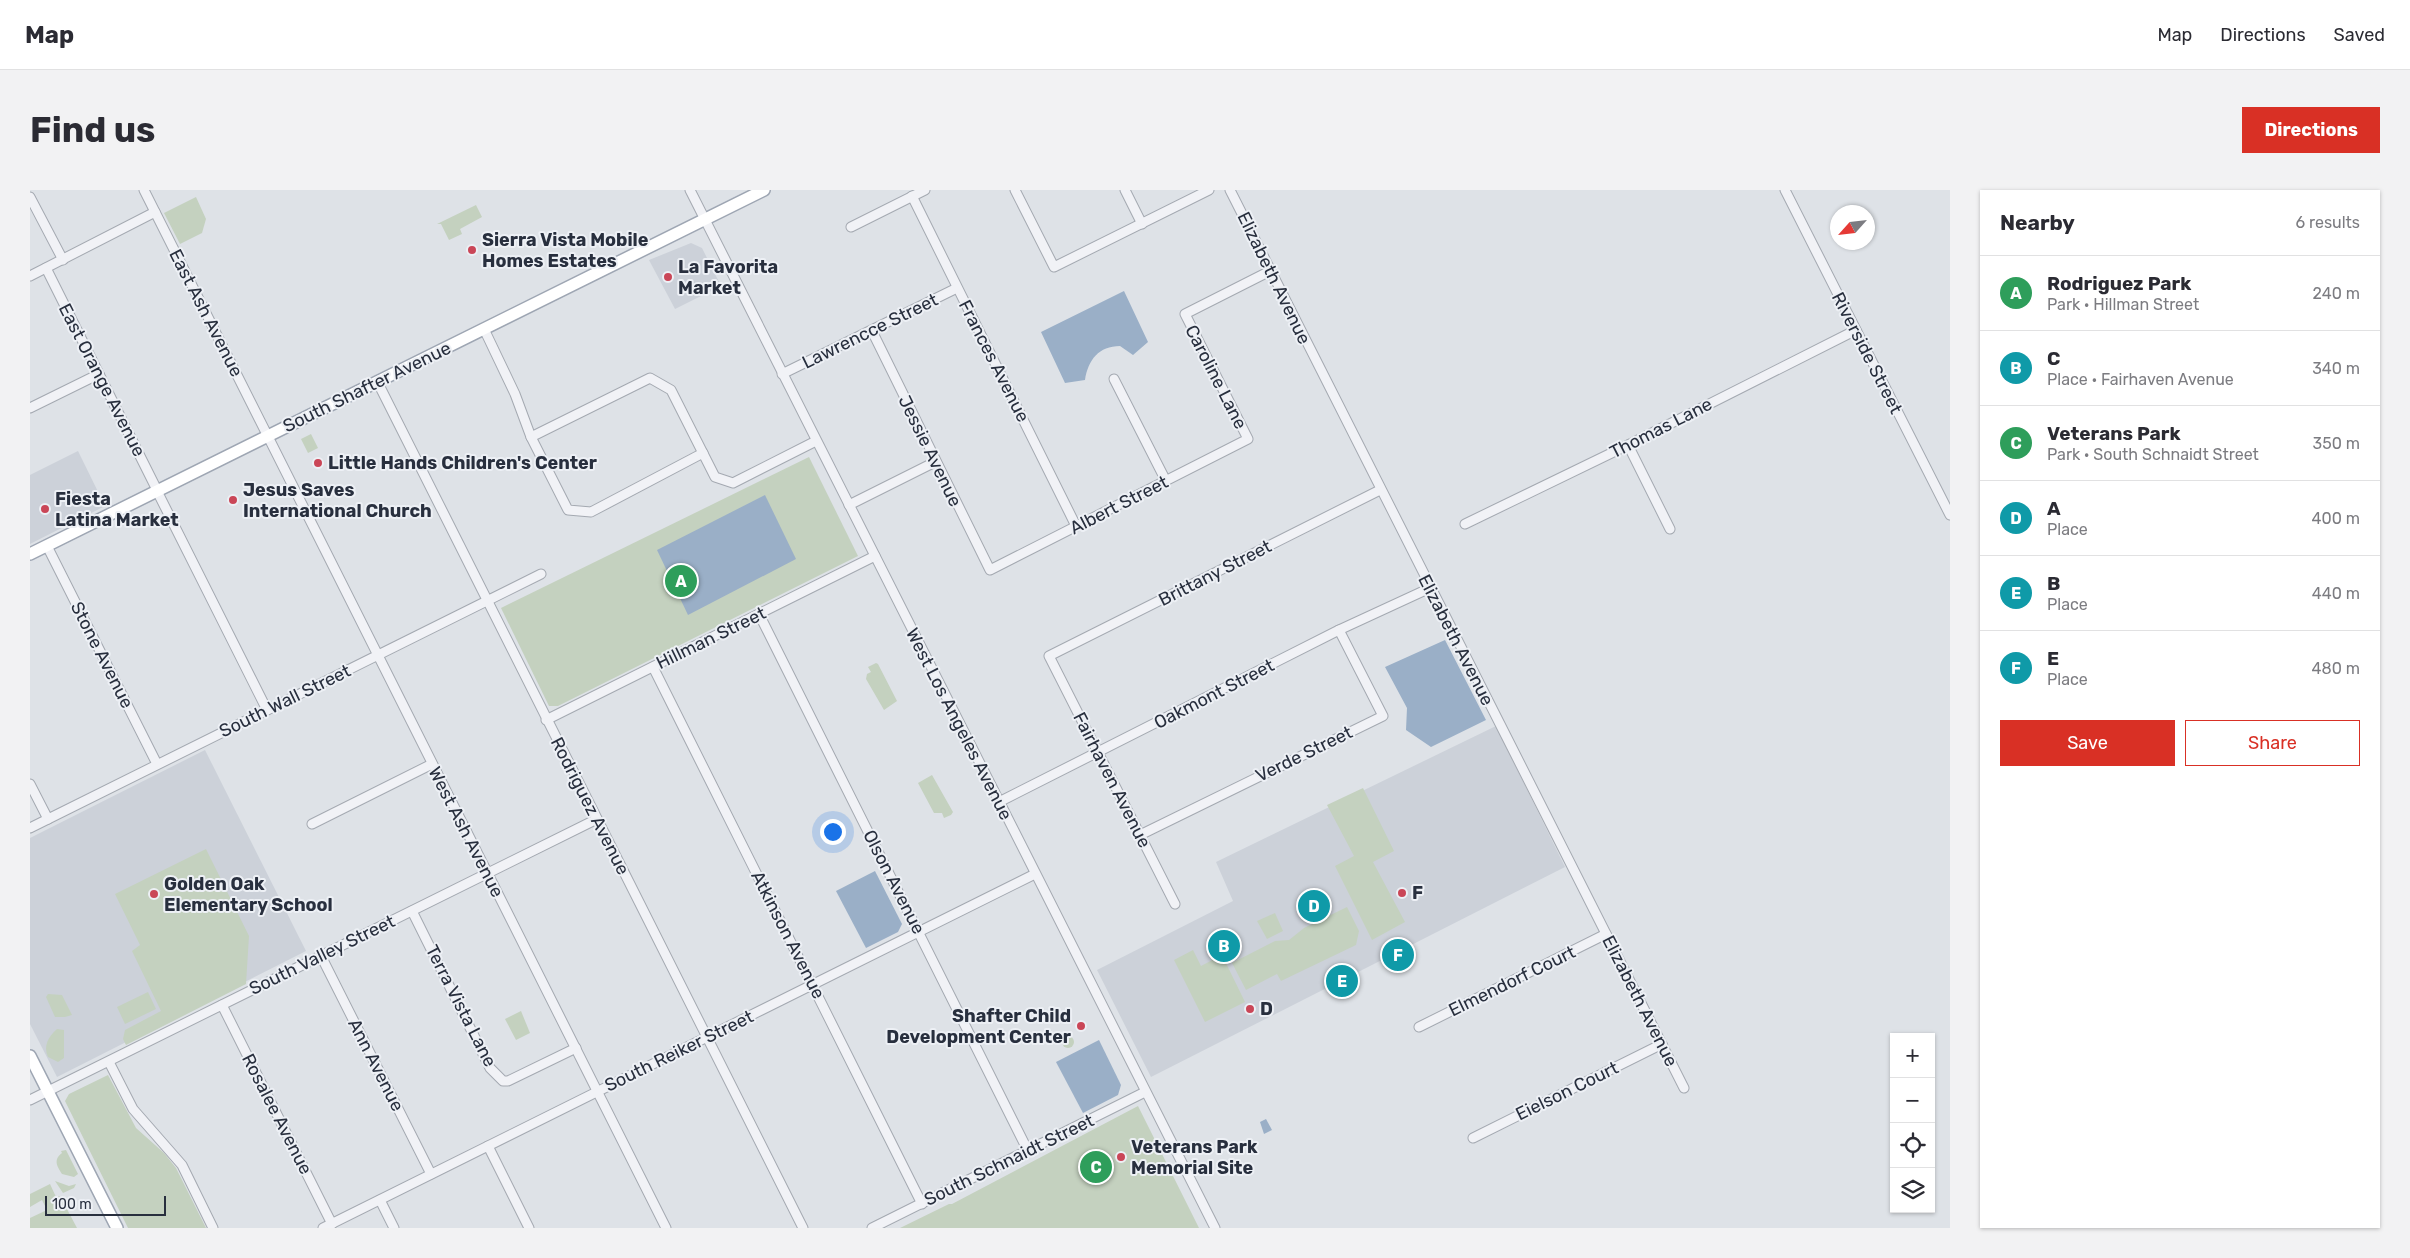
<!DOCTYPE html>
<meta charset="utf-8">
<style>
:root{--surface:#fff;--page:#f2f2f3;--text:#2b2b33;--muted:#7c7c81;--line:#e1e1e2;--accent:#d93025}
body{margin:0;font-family:Rubik,sans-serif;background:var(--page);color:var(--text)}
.controls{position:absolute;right:15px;bottom:15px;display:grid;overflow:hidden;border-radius:0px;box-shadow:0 1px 4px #0004}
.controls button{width:45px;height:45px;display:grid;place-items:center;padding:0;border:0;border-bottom:1px solid var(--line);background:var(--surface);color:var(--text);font:25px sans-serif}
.compass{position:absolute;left:1800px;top:15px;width:45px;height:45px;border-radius:50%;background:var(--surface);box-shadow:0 1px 4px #0004;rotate:243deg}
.scale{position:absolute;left:15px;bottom:12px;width:121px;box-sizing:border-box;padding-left:5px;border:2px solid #282f3e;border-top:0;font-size:14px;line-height:18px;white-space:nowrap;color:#282f3e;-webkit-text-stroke:4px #edf0f5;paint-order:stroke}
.you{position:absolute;left:802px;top:641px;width:18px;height:18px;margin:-12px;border:4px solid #fff;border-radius:50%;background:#1a73e8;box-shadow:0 0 0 8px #1a73e833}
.badge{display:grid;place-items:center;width:32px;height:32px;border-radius:50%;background:var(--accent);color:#fff;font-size:16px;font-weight:700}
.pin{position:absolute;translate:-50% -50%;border:2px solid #fff;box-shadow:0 1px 5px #0006}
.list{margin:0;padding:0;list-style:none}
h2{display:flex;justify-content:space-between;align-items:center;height:65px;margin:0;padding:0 20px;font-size:21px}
h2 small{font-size:16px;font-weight:400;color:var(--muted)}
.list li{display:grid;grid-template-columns:32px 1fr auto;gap:15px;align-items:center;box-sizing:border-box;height:75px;padding:0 20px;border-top:1px solid var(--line)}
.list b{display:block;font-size:19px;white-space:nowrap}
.list p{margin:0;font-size:16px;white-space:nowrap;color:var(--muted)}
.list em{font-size:16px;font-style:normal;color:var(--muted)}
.actions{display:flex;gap:10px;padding:15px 20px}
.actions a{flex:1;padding:11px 0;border:1px solid var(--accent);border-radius:0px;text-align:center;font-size:18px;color:var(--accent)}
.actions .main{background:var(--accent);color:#fff}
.icon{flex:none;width:28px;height:28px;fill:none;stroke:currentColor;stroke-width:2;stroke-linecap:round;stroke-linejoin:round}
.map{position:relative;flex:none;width:1920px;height:1038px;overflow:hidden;border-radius:0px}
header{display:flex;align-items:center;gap:30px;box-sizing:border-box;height:70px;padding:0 25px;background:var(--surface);border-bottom:1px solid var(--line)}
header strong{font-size:24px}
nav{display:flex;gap:28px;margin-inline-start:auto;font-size:18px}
.intro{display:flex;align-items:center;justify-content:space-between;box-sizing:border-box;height:120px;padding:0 30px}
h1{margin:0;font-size:35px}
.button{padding:12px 22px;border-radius:0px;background:var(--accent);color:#fff;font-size:18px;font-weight:700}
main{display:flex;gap:30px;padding:0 30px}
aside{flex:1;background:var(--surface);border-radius:0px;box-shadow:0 1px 4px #0004}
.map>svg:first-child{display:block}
</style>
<header>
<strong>Map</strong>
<nav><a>Map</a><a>Directions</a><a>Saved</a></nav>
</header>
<div class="intro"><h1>Find us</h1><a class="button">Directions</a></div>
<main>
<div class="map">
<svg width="1920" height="1038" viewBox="0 0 1920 1038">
<rect width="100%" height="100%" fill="#dee2e7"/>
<g fill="#ccd1d9">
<polygon points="661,53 672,58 691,96 645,119 619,70"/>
<polygon points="48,261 75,316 0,354 0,285"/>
<polygon points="1466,536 1535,677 1121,887 1067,780 1203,711 1186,672"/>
<polygon points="175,560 276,761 27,887 0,834 0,648"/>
</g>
<g fill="#c4d1bf">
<polygon points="166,7 176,29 172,43 150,54 134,23"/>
<polygon points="446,15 452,27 430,39 432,44 419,50 411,34 407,34"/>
<polygon points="281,244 288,258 278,263 271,249"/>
<polygon points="779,267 828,366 528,516 519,516 471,418"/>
<polygon points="846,473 848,474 867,511 854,520 836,489 837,484 841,482 838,477"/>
<polygon points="902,585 923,622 921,625 914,628 912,623 904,623 888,593"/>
<polygon points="1333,598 1364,661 1343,672 1375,732 1342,750 1305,676 1324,666 1297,615"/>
<polygon points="176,659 219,746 216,794 96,855 93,849 95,840 131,821 102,761 110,755 85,704"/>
<polygon points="1317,717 1329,741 1326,755 1251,791 1247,784 1216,800 1202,773 1245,751 1259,750 1274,738"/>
<polygon points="1245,723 1253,741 1237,749 1227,731"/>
<polygon points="1163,760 1171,776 1192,765 1215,812 1175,832 1144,770"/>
<polygon points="118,802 126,819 95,834 87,817"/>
<polygon points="18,804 32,805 42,825 35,827 25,827 16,807"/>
<polygon points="491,821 500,843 486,850 475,829"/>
<path d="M27,839L34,840V868L28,872L18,867C13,856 18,847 27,839Z"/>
<circle cx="1038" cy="852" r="6"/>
<polygon points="78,885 106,938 134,963 146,978 176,1038 98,1038 35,911 39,904"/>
<polygon points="1108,916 1169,1038 870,1038 919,1014 922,1014"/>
<path d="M36,960L48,984L44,987L32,984C27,976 23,970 32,963L31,961Z"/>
<polygon points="25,991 39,996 46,994 44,998 33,1003"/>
<polygon points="20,994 26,1007 30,1006 47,1038 0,1038 0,1028 17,1020 12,1010 0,1017 0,1004"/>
</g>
<g fill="#9aafc7">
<path d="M1094,101L1118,152L1103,165L1090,156C1069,156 1058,170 1055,190L1035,193L1011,142Z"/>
<polygon points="735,305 766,369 658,425 627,360"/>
<polygon points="1415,450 1456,530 1401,557 1376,540 1377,518 1355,477"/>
<polygon points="845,681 872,734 868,742 836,758 806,701"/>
<polygon points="1069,850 1091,895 1088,905 1053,923 1026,872"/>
<polygon points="1236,929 1242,940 1234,944 1230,932"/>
</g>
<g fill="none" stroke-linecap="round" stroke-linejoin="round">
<g stroke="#a4a9b1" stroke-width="11">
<g id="minor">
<polyline points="114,0 636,1038"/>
<polyline points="660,0 1185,1038"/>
<polyline points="985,0 1024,77 1179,0"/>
<polyline points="1095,0 1112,34"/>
<polyline points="1200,0 1654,898"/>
<polyline points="1755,0 1920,325"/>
<polyline points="882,6 1046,336"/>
<polyline points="0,7 33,70"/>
<polyline points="821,37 895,0"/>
<polyline points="16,78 128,302"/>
<polyline points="0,86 125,22"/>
<polyline points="454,139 485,204 501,247 538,320 561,322 673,263"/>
<polyline points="842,141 960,380 1218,249 1155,124 1240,81"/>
<polyline points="752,184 927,98"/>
<polyline points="1084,189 1136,291"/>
<polyline points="348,193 773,1038"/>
<polyline points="0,218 69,184"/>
<polyline points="501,247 620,188 641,200 685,287 703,293 786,251"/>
<polyline points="1598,255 1640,339"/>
<polyline points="127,301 237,520"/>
<polyline points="819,315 905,272"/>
<polyline points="1435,334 1598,255 1826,140"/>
<polyline points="17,356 127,574"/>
<polyline points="729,424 998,961"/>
<polyline points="623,477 892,1014"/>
<polyline points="516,530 845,366"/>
<polyline points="0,594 18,629"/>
<polyline points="969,612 1309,440 1400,398"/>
<polyline points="282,634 402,574"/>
<polyline points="0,638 511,384"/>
<polyline points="1110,645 1353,526 1309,440"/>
<polyline points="1145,714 1019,466 1350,300"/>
<polyline points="382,721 460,878 473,891 478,891 546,858"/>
<polyline points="291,766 401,984"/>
<polyline points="192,815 302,1034"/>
<polyline points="1389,837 1576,744"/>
<polyline points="79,872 103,919 152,975 183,1038"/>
<polyline points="0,910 567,629"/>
<polyline points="1443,948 1632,854"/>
<polyline points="458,956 499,1038"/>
<polyline points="350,1010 364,1038"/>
<polyline points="293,1038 1005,684"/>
<polyline points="842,1038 1115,902"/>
</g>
</g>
<g stroke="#9ea6b3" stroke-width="14">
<g id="major">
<polyline points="0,364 734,0"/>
<polyline points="0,866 87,1038"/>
</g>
</g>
<use href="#minor" stroke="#f1f2f6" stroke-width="9"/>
<use href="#major" stroke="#fff" stroke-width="11"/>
</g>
<g fill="#ca4657" stroke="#edf0f5" stroke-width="2">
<circle cx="442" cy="60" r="5"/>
<circle cx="638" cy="87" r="5"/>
<circle cx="288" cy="273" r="5"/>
<circle cx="203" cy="310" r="5"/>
<circle cx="15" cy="319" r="5"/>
<circle cx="1372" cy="703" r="5"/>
<circle cx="124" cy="704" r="5"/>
<circle cx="1220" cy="819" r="5"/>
<circle cx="1051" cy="836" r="5"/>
<circle cx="1091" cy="967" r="5"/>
</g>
<g text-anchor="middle" stroke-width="4" stroke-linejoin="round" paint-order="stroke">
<g font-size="18" font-weight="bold" fill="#282f3e" stroke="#edf0f5" text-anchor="start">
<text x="452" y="56">Sierra Vista Mobile<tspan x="452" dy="21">Homes Estates</tspan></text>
<text x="648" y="83">La Favorita<tspan x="648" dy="21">Market</tspan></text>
<text x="298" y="279">Little Hands Children's Center</text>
<text x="213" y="306">Jesus Saves<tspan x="213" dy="21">International Church</tspan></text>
<text x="25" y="315">Fiesta<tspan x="25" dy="21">Latina Market</tspan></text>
<text x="134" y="700">Golden Oak<tspan x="134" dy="21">Elementary School</tspan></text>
<text x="1382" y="709">F</text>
<text x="1230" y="825">D</text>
<text x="1041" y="832" text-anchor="end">Shafter Child<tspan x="1041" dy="21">Development Center</tspan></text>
<text x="1101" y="963">Veterans Park<tspan x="1101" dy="21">Memorial Site</tspan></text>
</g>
<g font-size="18" fill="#282f3e" stroke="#edf0f5">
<text transform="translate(1244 88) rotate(64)" y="6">Elizabeth Avenue</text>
<text transform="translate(176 123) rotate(63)" y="6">East Ash Avenue</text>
<text transform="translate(840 141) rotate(-26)" y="6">Lawrencce Street</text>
<text transform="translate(1837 163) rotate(63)" y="6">Riverside Street</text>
<text transform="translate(964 171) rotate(63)" y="6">Frances Avenue</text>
<text transform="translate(1186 187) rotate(63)" y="6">Caroline Lane</text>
<text transform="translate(72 190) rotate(63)" y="6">East Orange Avenue</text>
<text transform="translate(337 197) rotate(-26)" y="6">South Shafter Avenue</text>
<text transform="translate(1631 238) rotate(-27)" y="6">Thomas Lane</text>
<text transform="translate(900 261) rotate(64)" y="6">Jessie Avenue</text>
<text transform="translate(1089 315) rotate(-27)" y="6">Albert Street</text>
<text transform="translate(1185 383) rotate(-27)" y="6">Brittany Street</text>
<text transform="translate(681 448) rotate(-26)" y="6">Hillman Street</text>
<text transform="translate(1426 450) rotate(63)" y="6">Elizabeth Avenue</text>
<text transform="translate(72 465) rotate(63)" y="6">Stone Avenue</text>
<text transform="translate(1184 504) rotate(-27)" y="6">Oakmont Street</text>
<text transform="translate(255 511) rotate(-26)" y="6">South Wall Street</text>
<text transform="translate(929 534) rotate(63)" y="6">West Los Angeles Avenue</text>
<text transform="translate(1274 564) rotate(-26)" y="6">Verde Street</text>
<text transform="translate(1082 590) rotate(63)" y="6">Fairhaven Avenue</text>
<text transform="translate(560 616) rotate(63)" y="6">Rodriguez Avenue</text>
<text transform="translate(436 642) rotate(63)" y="6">West Ash Avenue</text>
<text transform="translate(864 692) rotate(63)" y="6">Olson Avenue</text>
<text transform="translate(758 745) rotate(63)" y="6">Atkinson Avenue</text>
<text transform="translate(292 765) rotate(-26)" y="6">South Valley Street</text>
<text transform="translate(1482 791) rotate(-26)" y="6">Elmendorf Court</text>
<text transform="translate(1610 811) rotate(63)" y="6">Elizabeth Avenue</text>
<text transform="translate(431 816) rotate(63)" y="6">Terra Vista Lane</text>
<text transform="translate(649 861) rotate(-26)" y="6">South Reiker Street</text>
<text transform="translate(346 875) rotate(63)" y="6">Ann Avenue</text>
<text transform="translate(1537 901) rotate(-26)" y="6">Eielson Court</text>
<text transform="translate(247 924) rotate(63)" y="6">Rosalee Avenue</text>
<text transform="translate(979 970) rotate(-26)" y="6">South Schnaidt Street</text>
</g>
</g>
</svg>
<div class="controls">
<button>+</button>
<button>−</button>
<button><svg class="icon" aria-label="locate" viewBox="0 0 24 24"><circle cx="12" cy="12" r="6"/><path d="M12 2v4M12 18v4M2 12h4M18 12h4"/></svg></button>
<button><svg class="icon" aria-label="layers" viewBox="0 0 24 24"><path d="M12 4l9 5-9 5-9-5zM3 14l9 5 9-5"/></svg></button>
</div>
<svg class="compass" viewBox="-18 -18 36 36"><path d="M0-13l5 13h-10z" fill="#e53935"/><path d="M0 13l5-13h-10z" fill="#7c7c81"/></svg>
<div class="scale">100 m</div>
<div class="you"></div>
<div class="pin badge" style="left:651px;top:391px;background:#2e9e5b">A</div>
<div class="pin badge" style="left:1194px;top:756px;background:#0f9aa8">B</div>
<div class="pin badge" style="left:1066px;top:977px;background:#2e9e5b">C</div>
<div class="pin badge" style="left:1284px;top:716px;background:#0f9aa8">D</div>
<div class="pin badge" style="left:1312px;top:791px;background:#0f9aa8">E</div>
<div class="pin badge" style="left:1368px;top:765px;background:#0f9aa8">F</div>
</div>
<aside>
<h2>Nearby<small>6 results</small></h2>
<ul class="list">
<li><span class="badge" style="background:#2e9e5b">A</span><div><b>Rodriguez Park</b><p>Park · Hillman Street</p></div><em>240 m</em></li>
<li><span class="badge" style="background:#0f9aa8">B</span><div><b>C</b><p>Place · Fairhaven Avenue</p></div><em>340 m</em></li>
<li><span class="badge" style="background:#2e9e5b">C</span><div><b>Veterans Park</b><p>Park · South Schnaidt Street</p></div><em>350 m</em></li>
<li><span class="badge" style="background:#0f9aa8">D</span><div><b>A</b><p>Place</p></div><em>400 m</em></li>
<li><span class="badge" style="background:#0f9aa8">E</span><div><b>B</b><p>Place</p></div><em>440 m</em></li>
<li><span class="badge" style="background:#0f9aa8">F</span><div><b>E</b><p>Place</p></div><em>480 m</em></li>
</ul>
<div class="actions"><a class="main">Save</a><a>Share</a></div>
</aside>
</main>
